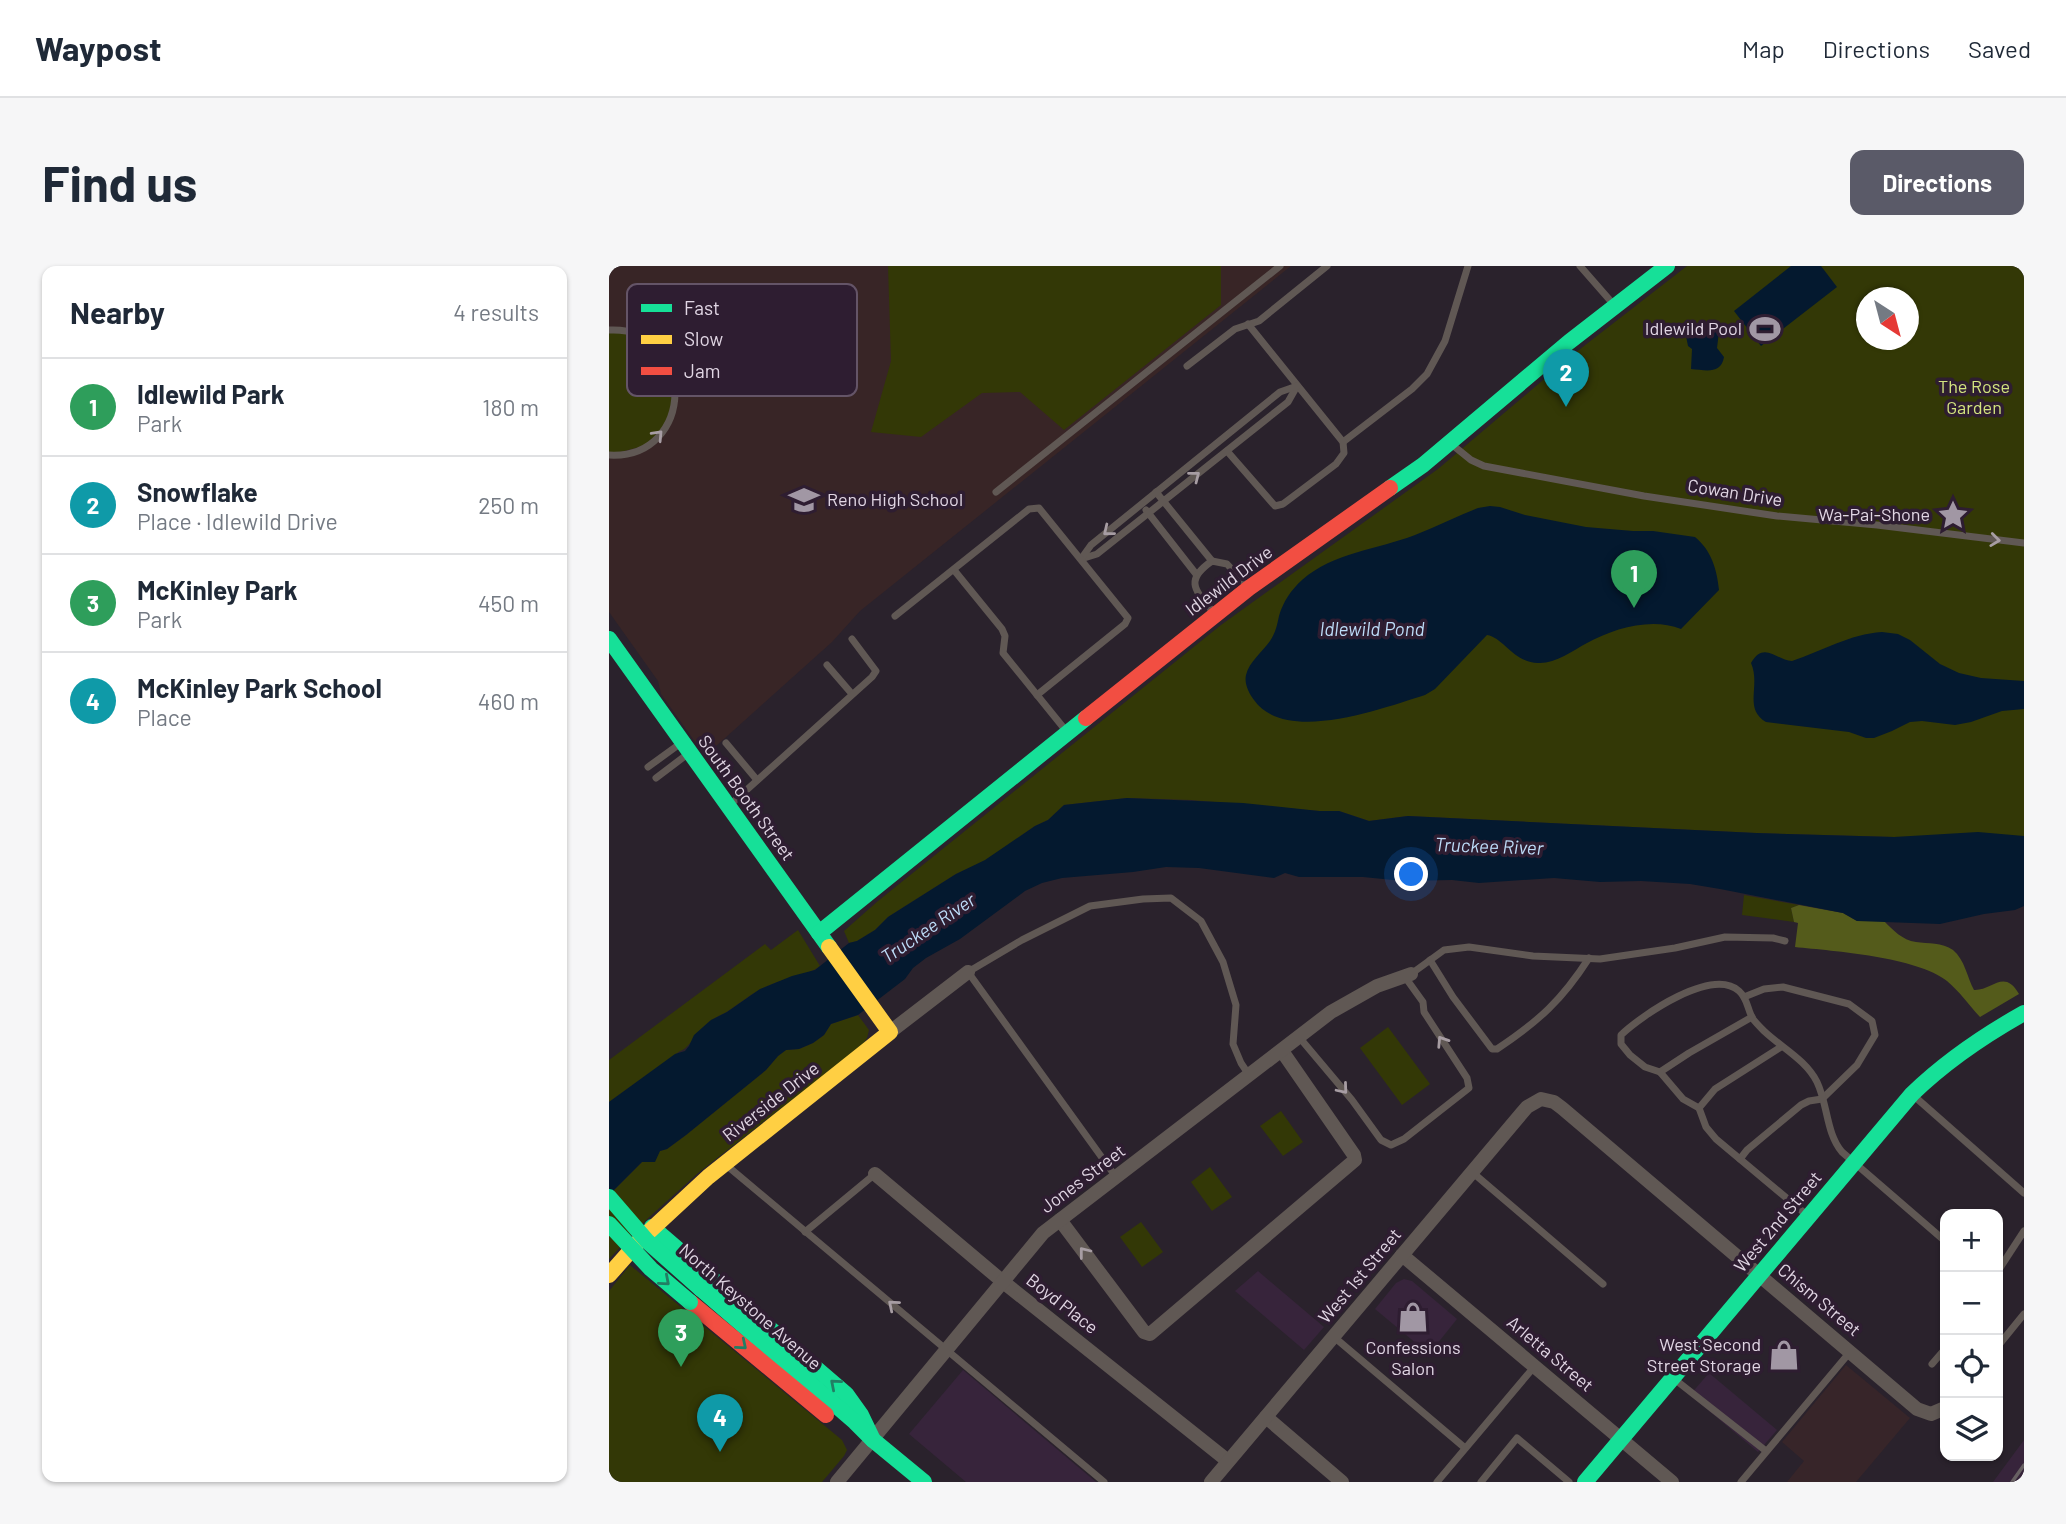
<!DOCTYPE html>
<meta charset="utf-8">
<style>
:root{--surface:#fff;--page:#f6f6f7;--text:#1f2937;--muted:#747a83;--line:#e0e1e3;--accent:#5a5a68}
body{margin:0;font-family:Barlow,sans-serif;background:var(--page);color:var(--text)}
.controls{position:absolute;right:21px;bottom:21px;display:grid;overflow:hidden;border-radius:14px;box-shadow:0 2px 5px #0004}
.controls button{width:63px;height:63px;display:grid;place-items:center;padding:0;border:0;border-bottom:2px solid var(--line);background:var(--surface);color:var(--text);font:35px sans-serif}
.compass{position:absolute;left:1247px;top:21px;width:63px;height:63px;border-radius:50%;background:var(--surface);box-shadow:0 2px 5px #0004;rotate:144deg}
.you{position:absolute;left:803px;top:609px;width:24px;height:24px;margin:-18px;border:5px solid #fff;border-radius:50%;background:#1a73e8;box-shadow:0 0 0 10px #1a73e833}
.badge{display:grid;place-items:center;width:46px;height:46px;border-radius:50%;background:var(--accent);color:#fff;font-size:23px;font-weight:700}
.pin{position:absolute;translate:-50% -58px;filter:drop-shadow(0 2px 4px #0008)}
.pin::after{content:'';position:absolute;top:37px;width:24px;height:21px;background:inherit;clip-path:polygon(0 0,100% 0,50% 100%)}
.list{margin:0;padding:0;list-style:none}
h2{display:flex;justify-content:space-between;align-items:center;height:91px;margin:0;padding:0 28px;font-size:30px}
h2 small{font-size:23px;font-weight:400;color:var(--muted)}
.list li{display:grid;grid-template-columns:46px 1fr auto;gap:21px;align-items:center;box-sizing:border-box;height:98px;padding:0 28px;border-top:2px solid var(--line)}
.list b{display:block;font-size:26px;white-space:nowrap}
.list p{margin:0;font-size:23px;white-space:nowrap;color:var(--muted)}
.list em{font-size:23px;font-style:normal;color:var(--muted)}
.icon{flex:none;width:38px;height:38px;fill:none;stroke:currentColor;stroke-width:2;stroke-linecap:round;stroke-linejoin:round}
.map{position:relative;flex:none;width:1415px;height:1216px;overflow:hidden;border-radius:14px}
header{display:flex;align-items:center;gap:42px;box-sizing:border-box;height:98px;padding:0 35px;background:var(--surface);border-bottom:2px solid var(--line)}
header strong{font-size:33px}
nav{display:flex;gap:38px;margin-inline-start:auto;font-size:24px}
.intro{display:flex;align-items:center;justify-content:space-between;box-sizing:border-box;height:168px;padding:0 42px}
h1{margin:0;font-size:49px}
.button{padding:18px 32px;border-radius:14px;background:var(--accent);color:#fff;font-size:24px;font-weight:700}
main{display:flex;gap:42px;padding:0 42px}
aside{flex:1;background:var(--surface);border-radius:14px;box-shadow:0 2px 5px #0004}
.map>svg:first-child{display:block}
</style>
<header>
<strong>Waypost</strong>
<nav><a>Map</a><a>Directions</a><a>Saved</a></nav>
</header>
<div class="intro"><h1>Find us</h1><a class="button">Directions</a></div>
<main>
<aside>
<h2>Nearby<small>4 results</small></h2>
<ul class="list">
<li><span class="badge" style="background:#2e9e5b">1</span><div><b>Idlewild Park</b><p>Park</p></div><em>180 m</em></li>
<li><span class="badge" style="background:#0f9aa8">2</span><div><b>Snowflake</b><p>Place · Idlewild Drive</p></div><em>250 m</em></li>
<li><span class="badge" style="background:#2e9e5b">3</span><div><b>McKinley Park</b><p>Park</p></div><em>450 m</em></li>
<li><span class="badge" style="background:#0f9aa8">4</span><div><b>McKinley Park School</b><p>Place</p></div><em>460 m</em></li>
</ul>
</aside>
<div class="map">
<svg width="1415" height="1216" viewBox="0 0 1415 1216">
<rect width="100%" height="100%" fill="#2a222c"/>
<g fill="#37243b">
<polygon points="649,1005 715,1061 695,1084 626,1025"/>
<polygon points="795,1013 803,1015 848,1053 820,1088 766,1043 787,1017"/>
<polygon points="354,1104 487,1216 357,1216 300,1168"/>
<polygon points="1100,1107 1168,1164 1149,1186 1081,1129"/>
<polygon points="1415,1174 1415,1216 1384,1216"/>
</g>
<polygon fill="#372529" points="1237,1099 1301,1152 1247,1216 1178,1216 1195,1195 1173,1176"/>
<polygon fill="#382526" points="0,0 682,0 251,345 223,376 96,490 52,428 49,415 0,346"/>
<g fill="#333806" fill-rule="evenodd">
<polygon points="279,0 612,0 612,39 455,164 411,126 373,127 312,171 262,166 282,95"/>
<path d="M1078,0H1415V570L1285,571L1147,567L799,550L760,555L730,545H710L582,534L518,532L455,539L439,554L426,560L376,595L347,608L279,651L266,664L248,675L240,677L235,665L269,635L612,359L829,203L966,87ZM1258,32H1300V74H1258Z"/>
<polygon points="0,64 29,68 59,94 65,145 42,178 0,189"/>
<polygon points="1135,629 1190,639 1182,642 1185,656 1133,649"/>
<path d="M189,664L211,700C198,710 176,712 161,719C145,725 133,736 119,745C113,749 106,751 100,756C90,763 80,783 71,785L0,836V794L156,678L162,684Z"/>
<polygon points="249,749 260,764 258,772 254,778 89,907 37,954 0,993 0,929 33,896 51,885 58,883 77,869 157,804 169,790 177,784 190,783 204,777 215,769 222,758"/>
<polygon points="779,761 821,818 793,839 751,782"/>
<polygon points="672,845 694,876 674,890 651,860"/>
<polygon points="601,901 623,931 603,945 582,916"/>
<polygon points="532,956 554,986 533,1001 511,971"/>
<polygon points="21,999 233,1174 238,1184 235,1190 213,1216 0,1216 0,1025"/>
</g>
<path fill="#545b1b" d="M1190,639L1234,647L1248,655H1275C1284,664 1293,674 1307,676C1319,678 1333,676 1344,684C1356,694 1358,711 1365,724C1383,725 1395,702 1410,728L1371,751C1360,739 1350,725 1338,715C1308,691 1225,685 1186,681L1189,657L1185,656L1182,642Z"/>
<g fill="#04192f">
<polygon points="1182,0 1212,0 1228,21 1152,80 1125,45"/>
<path d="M1086,63L1110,66L1108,82L1115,91C1112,109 1096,104 1082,103L1083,83L1079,80L1077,70Z"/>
<path d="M881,240L891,241L916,249L977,261L1024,265H1044L1086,271C1102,284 1108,303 1110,324L1072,363C1043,351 1005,362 978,377C963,385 946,398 929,397C904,396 895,372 878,369L826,423L816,429C774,442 677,479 645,434C640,427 635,418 637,409C640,396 654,385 661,375C667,366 668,359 670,350C674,336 682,324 693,314C725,286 767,284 806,269C827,261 848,250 869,242Z"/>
<path d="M1273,366L1289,368L1301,374L1331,398L1350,407L1372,412L1415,415V443L1393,445L1362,456L1346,459L1313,455L1301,456L1283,465L1265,472H1257L1240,466L1157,456C1134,442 1152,420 1142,397C1155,374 1168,395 1183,395C1213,385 1241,368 1273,366Z"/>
<polygon points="518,532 634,537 710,545 730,545 760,555 799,550 1147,567 1285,571 1369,566 1415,570 1415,640 1406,644 1375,648 1331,658 1248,655 1234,647 1111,623 1081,618 1032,615 991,616 945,612 870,617 843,614 794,615 754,611 690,611 676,607 665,612 590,602 557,601 524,606 453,612 433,617 416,625 351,673 317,692 304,702 296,713 249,749 222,758 215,769 204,777 190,783 177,784 169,790 157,804 77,869 58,883 51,885 46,896 33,896 0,929 0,836 66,788 76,785 80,780 85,769 102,754 118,746 151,723 183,710 206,704 240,677 248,675 266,664 279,651 347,608 376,594 426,560 439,554 455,539"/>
</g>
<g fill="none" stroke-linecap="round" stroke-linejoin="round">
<g stroke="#605854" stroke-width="7">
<polyline points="971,0 1006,40"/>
<path d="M0,64C89,60 87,194 0,189"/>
<polyline points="578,100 626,63 650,55 718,0"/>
<polyline points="734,176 803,123 818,108 836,75 859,0"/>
<polyline points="841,177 862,194 875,200 1035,230 1168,250 1268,259 1415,277"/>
<polyline points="618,185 666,240 674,238 727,198 735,187 734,176 639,58"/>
<polyline points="387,226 671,0"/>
<polyline points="547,226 603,295"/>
<polyline points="537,244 587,308"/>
<polyline points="472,293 488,288 679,136 688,120"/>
<polyline points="472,293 482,279 671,126 688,120"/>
<polyline points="345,304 393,363 396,370 394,387 458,466"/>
<path d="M605,347C587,325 574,315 603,295L618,298L640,322"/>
<polyline points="286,350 420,243 430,242 519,352 516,358 428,429"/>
<polyline points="218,399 243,428"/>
<polyline points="117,477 148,514"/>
<polyline points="39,501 72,477"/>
<polyline points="47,512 80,487"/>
<polyline points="122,538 263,411 267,405 243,373"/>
<path d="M821,694L844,731L883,783H888C930,755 953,734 980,692"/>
<polyline points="802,708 835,684 860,681 924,690 991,693 1066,682 1116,671 1164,672 1176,675"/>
<polyline points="690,771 743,834 772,874 782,879 795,873 860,822 858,812 815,746 814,736 796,711"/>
<polyline points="1051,806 1080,787 1143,751"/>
<polyline points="1305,830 1415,927"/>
<polyline points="1090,842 1106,823 1172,781"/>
<polyline points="1131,893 1138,884 1192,839 1200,835 1213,833 1248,799 1266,769 1263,755 1240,738 1174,721 1155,723 1135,731"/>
<polyline points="116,898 495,1216"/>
<polyline points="863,906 994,1018"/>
<polyline points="507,911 359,706 413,674 481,640 534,633 562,632 592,655 614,696 627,739 624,778 632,797 640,809"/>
<path d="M1199,950L1107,873L1097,861L1090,842L1074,833L1051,806L1036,801L1021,789L1012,778V769C1033,749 1103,701 1130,725C1139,733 1138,743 1144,753C1147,757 1151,761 1155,765C1173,782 1197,794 1208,816C1219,839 1217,867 1233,886L1336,975"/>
<polyline points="196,966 266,908"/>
<polyline points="1389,1005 1415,965"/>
<polyline points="725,1071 856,1182"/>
<polyline points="1389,1080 1415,1048"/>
<polyline points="1323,1098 1336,1083"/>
<polyline points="1064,1112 1157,1185"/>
<polyline points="828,1216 925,1101"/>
<polyline points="872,1216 908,1172 960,1216"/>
<polyline points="1132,1216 1241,1086"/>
</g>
<g stroke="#605854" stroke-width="14">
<polyline points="281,766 359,706"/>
<polyline points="266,908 393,1015 619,1195"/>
<polyline points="451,954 535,1066 541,1068 746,894 745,889 673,785"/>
<polyline points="793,989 1063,1216"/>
<polyline points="657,1151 733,1216"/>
<polyline points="228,1216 434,967 722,746 768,720 802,708"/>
<polyline points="602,1216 912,848 918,841 932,833 945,836 953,842 1308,1143 1322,1148 1336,1142"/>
</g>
<g stroke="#16e098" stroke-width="16">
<polyline points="781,222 814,199 960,76 1058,0"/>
<polyline points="0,373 220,681"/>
<polyline points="210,667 477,452"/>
<polyline points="43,961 237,1128 252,1149 264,1174"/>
<polyline points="92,1023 246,1156 264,1174 315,1216"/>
<path d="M976,1216L1303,828C1337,795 1374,770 1415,747"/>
</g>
<polyline stroke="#ffcf43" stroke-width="16" points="0,1009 31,974 99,911 281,766 220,681"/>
<g stroke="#f24e42" stroke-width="16">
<polyline points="477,452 640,322 781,222"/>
<polyline points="81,1036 217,1149"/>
</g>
<polyline stroke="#676062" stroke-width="3.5" points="1403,1216 1415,1199"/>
<g stroke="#16e098" stroke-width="16">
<polyline points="0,931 38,975 92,1023"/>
<polyline points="0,958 42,1003 81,1036"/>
</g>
</g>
<defs><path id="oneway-chevron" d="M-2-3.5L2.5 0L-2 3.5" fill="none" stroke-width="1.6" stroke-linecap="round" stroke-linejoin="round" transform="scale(1.75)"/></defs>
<g stroke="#a79da3">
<use href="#oneway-chevron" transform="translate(49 169) rotate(-47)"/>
<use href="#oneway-chevron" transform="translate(586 210) rotate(-38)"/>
<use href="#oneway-chevron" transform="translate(499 265) rotate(141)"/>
<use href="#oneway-chevron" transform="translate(1386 274) rotate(7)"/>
<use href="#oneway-chevron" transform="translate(833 775) rotate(-123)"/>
<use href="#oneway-chevron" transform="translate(734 823) rotate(50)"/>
<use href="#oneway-chevron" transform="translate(475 986) rotate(-128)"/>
<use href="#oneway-chevron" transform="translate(284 1039) rotate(-140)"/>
</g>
<g stroke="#227e64">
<use href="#oneway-chevron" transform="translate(56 1015) rotate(41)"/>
<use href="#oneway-chevron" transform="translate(133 1079) rotate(40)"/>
<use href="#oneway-chevron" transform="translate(226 1118) rotate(-139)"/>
</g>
<defs>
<g id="stadium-bare" transform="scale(2.415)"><path d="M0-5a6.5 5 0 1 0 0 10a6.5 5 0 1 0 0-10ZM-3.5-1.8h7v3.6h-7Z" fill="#a197a4" stroke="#2e1d31" stroke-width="2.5" paint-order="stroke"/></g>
<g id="school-bare" transform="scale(2.415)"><path d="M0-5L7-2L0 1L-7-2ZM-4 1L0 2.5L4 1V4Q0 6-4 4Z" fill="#a197a4" stroke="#2e1d31" stroke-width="2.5" paint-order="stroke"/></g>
<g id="sight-bare" transform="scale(2.415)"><path d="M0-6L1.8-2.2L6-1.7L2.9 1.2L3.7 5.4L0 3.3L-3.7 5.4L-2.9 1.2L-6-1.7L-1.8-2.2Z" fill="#a197a4" stroke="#2e1d31" stroke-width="2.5" paint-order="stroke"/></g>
<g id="shop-bare" transform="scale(2.415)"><path d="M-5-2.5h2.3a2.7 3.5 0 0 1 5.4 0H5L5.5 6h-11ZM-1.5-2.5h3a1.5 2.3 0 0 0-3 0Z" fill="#a197a4" stroke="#2e1d31" stroke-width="2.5" paint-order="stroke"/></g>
</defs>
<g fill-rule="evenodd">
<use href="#stadium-bare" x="1156" y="63"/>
<use href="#school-bare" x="195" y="234"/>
<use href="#sight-bare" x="1344" y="249"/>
<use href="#shop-bare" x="804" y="1051"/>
<use href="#shop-bare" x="1175" y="1089"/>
</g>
<g text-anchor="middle" stroke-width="7" stroke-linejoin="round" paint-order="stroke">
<g font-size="18" fill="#e1d6e4" stroke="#2e1d31" text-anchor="end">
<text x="1133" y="69">Idlewild Pool</text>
<text x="218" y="240" text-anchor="start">Reno High School</text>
<text x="1321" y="255">Wa-Pai-Shone</text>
<text x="1152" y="1085">West Second<tspan x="1152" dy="21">Street Storage</tspan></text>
<text x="804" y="1088" text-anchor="middle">Confessions<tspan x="804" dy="21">Salon</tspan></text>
</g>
<g font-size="18" fill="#d3e47f" stroke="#2e1d31">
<text x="1365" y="127">The Rose<tspan x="1365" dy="21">Garden</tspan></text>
</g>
<g font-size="18" fill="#e1d6e4" stroke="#2e1d31">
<text transform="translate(1126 227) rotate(9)" y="6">Cowan Drive</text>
<text transform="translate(620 315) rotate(-37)" y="6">Idlewild Drive</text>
<text transform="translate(137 532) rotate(54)" y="6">South Booth Street</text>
<text transform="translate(162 836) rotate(-38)" y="6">Riverside Drive</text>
<text transform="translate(474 913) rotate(-37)" y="6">Jones Street</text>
<text transform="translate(1169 956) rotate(-50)" y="6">West 2nd Street</text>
<text transform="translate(751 1010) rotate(-50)" y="6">West 1st Street</text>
<text transform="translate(1210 1034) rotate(40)" y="6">Chism Street</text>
<text transform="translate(453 1038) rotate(38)" y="6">Boyd Place</text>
<text transform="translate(141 1041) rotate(41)" y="6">North Keystone Avenue</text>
<text transform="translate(941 1088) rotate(40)" y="6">Arletta Street</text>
</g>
<g font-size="19" font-style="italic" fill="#bddcf8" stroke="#2e1d31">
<text x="763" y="370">Idlewild Pond</text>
<text transform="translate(880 580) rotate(2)" y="7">Truckee River</text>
<text transform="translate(319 662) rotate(-34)" y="7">Truckee River</text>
</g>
</g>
<rect x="18" y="18" width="230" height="112" rx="10" fill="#2e1d31" stroke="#645467" stroke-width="2"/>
<rect x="32" y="38" width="31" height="8" fill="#16e098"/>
<rect x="32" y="69" width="31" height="9" fill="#ffcf43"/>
<rect x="32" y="101" width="31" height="8" fill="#f24e42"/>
<g font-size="19" fill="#e1d6e4">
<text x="75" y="49">Fast</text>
<text x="75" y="80">Slow</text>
<text x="75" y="112">Jam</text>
</g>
</svg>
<div class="controls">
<button>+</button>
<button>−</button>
<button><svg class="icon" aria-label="locate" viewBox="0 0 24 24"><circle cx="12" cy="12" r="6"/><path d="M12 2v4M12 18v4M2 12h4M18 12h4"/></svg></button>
<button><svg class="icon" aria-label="layers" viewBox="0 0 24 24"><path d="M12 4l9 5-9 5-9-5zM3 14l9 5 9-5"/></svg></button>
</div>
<svg class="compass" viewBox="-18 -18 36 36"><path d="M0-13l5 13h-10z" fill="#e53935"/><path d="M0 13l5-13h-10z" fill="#747a83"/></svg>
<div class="you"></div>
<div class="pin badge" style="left:1025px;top:342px;background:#2e9e5b">1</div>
<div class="pin badge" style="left:957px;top:141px;background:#0f9aa8">2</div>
<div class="pin badge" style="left:72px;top:1101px;background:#2e9e5b">3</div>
<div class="pin badge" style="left:111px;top:1186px;background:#0f9aa8">4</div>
</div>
</main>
